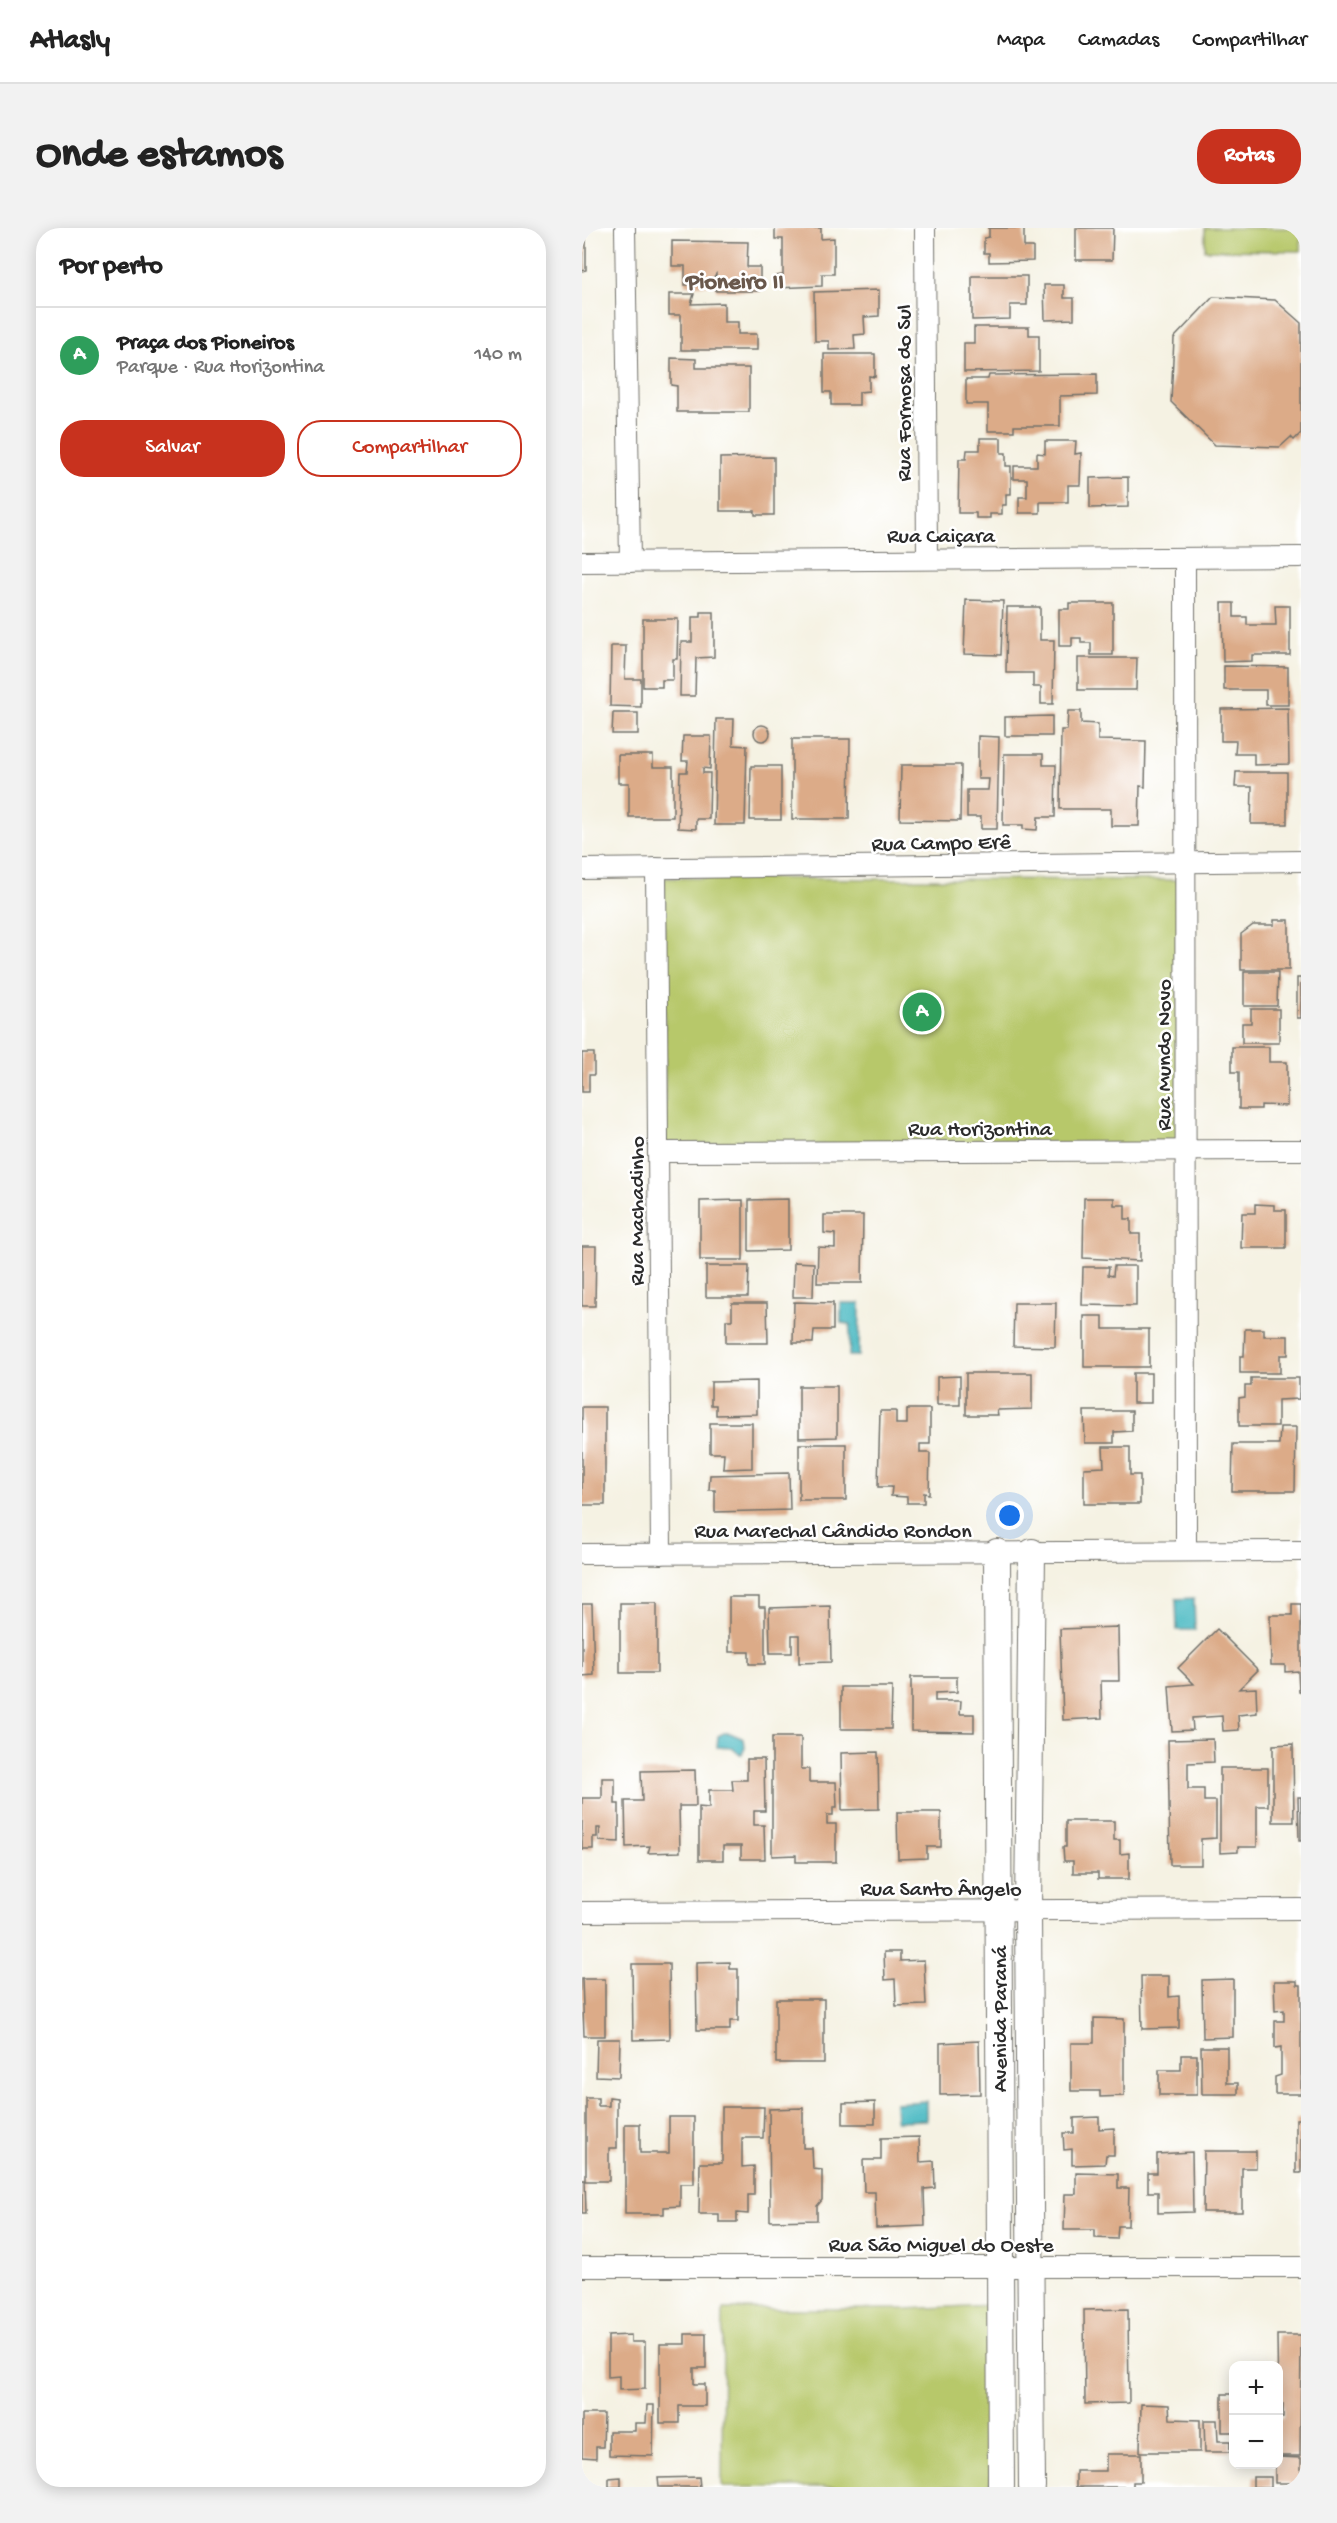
<!DOCTYPE html>
<html lang="pt">
<meta charset="utf-8">
<style>
:root{--surface:#fff;--page:#f2f2f2;--text:#222;--muted:#767676;--line:#e0e0e0;--accent:#c8321e}
body{margin:0;font-family:"Gochi Hand",sans-serif;background:var(--page);color:var(--text)}
.controls{position:absolute;right:18px;bottom:18px;display:grid;overflow:hidden;border-radius:12px;box-shadow:0 3px 15px #0003}
.controls button{width:54px;height:54px;display:grid;place-items:center;padding:0;border:0;border-bottom:2px solid var(--line);background:var(--surface);color:var(--text);font:30px sans-serif}
.you{position:absolute;left:428px;top:1288px;width:21px;height:21px;margin:-15px;border:4px solid #fff;border-radius:50%;background:#1a73e8;box-shadow:0 0 0 9px #1a73e833}
.badge{display:grid;place-items:center;width:39px;height:39px;border-radius:50%;background:var(--accent);color:#fff;font-size:20px;font-weight:700}
.pin{position:absolute;translate:-50% -50%;border:3px solid #fff;box-shadow:0 2px 6px #0006}
.list{margin:0;padding:0;list-style:none}
h2{display:flex;justify-content:space-between;align-items:center;height:78px;margin:0;padding:0 24px;font-size:26px}
h2 small{font-size:20px;font-weight:400;color:var(--muted)}
.list li{display:grid;grid-template-columns:39px 1fr auto;gap:18px;align-items:center;box-sizing:border-box;height:96px;padding:0 24px;border-top:2px solid var(--line)}
.list b{display:block;font-size:22px;white-space:nowrap}
.list p{margin:0;font-size:20px;white-space:nowrap;color:var(--muted)}
.list em{font-size:20px;font-style:normal;color:var(--muted)}
.actions{display:flex;gap:12px;padding:18px 24px}
.actions a{flex:1;padding:14px 0;border:2px solid var(--accent);border-radius:24px;text-align:center;font-size:21px;color:var(--accent)}
.actions .main{background:var(--accent);color:#fff}
.map{position:relative;flex:none;width:719px;height:2259px;overflow:hidden;border-radius:24px}
header{display:flex;align-items:center;gap:36px;box-sizing:border-box;height:84px;padding:0 30px;background:var(--surface);border-bottom:2px solid var(--line)}
header strong{font-size:28px}
nav{display:flex;gap:33px;margin-inline-start:auto;font-size:21px}
.intro{display:flex;align-items:center;justify-content:space-between;box-sizing:border-box;height:144px;padding:0 36px}
h1{margin:0;font-size:42px}
.button{padding:15px 27px;border-radius:24px;background:var(--accent);color:#fff;font-size:21px;font-weight:700}
main{display:flex;gap:36px;padding:0 36px}
aside{flex:1;background:var(--surface);border-radius:24px;box-shadow:0 3px 15px #0003}
.map>svg:first-child{display:block}
</style>
<header>
<strong>Atlasly</strong>
<nav><a>Mapa</a><a>Camadas</a><a>Compartilhar</a></nav>
</header>
<div class="intro"><h1>Onde estamos</h1><a class="button">Rotas</a></div>
<main>
<aside>
<h2>Por perto<small></small></h2>
<ul class="list">
<li><span class="badge" style="background:#2e9e5b">A</span><div><b>Praça dos Pioneiros</b><p>Parque · Rua Horizontina</p></div><em>140 m</em></li>
</ul>
<div class="actions"><a class="main">Salvar</a><a>Compartilhar</a></div>
</aside>
<div class="map">
<svg width="719" height="2259" viewBox="0 0 719 2259">
<rect width="100%" height="100%" fill="#fff"/>
<filter id="ink" filterUnits="userSpaceOnUse"><feTurbulence type="fractalNoise" baseFrequency=".0167" numOctaves="2"/><feDisplacementMap in="SourceGraphic" scale="12" xChannelSelector="R" yChannelSelector="G"/><feConvolveMatrix kernelMatrix="1 2 1 2 8 2 1 2 1" color-interpolation-filters="sRGB"/></filter>
<filter id="wash" filterUnits="userSpaceOnUse"><feTurbulence type="fractalNoise" baseFrequency=".008" numOctaves="4" result="noise"/><feDisplacementMap in="SourceGraphic" scale="24" xChannelSelector="R" yChannelSelector="G"/><feGaussianBlur stdDeviation="1.35" result="paint"/><feColorMatrix in="noise" values="0 0 0 0 0 0 0 0 0 0 0 0 0 0 0 0 0 1.4 0 .05"/><feComposite in="paint" operator="in"/></filter>
<g filter="url(#wash)">
<rect width="100%" height="100%" fill="#f5f2e3"/>
<g fill="#b7c86b" stroke="#717a4b" stroke-width="1.5">
<polygon points="623,0 719,0 719,23 623,22"/>
<polygon points="82,650 597,652 598,917 83,917"/>
<polygon points="410,2077 409,2259 140,2259 141,2081 322,2081"/>
</g>
<g fill="#4cbac3" stroke="#3c7277" stroke-width="1.5">
<polygon points="259,1075 278,1075 277,1128 267,1128 268,1096 259,1095"/>
<polygon points="612,1370 613,1402 595,1402 594,1371"/>
<polygon points="142,1505 148,1505 162,1511 163,1520 160,1526 157,1526 150,1520 135,1519 136,1508"/>
<polygon points="344,1873 344,1892 314,1893 313,1875"/>
</g>
<g id="blocks">
<g fill="#dcab88">
<polygon points="193,0 239,0 239,11 252,10 252,46 240,46 240,58 194,60 194,48 201,47 201,11 193,11"/>
<polygon points="407,0 442,0 442,19 451,19 451,33 407,34 407,25 402,25 402,10 407,9"/>
<polygon points="494,0 531,0 530,32 494,32"/>
<polygon points="0,12 4,12 4,42 0,43"/>
<polygon points="90,13 166,14 165,39 178,39 178,63 134,63 134,46 126,57 103,57 103,38 90,38"/>
<polygon points="390,48 445,48 445,77 428,77 428,91 390,92"/>
<polygon points="462,57 482,57 482,70 492,70 492,91 463,92"/>
<polygon points="297,62 297,88 282,89 283,106 272,107 273,121 247,122 247,113 233,113 232,64"/>
<polygon points="87,66 112,66 109,76 142,75 142,94 156,94 156,106 175,106 175,122 99,122 99,87 87,87"/>
<polygon points="631,69 693,72 719,95 719,205 712,212 709,209 698,219 633,217 589,174 592,110"/>
<polygon points="392,99 447,99 447,107 457,107 457,143 382,144 382,115 392,115"/>
<polygon points="242,126 293,126 293,149 287,148 287,163 277,164 277,177 249,177 249,164 242,164"/>
<polygon points="89,130 114,131 114,140 167,140 167,184 95,184 95,158 89,157"/>
<polygon points="515,146 515,167 478,168 478,198 432,198 432,203 406,203 406,176 384,176 384,151 406,151 407,147"/>
<polygon points="398,210 419,210 419,225 424,225 424,238 429,238 429,266 424,266 424,277 420,277 420,286 408,286 408,290 394,290 394,285 376,285 377,231 384,231 385,222 398,222"/>
<polygon points="463,213 494,213 493,226 499,225 498,257 486,257 486,274 458,274 458,285 437,285 437,269 445,269 445,251 432,251 432,238 455,238 455,225 463,226"/>
<polygon points="192,229 192,287 173,287 173,283 138,283 138,230"/>
<polygon points="546,249 546,279 508,280 508,250"/>
<polygon points="384,372 421,373 419,427 382,426"/>
<polygon points="487,375 531,375 531,427 509,427 509,415 499,415 499,410 490,410 490,418 477,418 477,381 487,381"/>
<polygon points="640,375 652,375 652,389 665,389 665,397 694,397 693,378 708,378 708,427 670,427 670,433 641,434"/>
<polygon points="425,379 458,379 458,412 472,412 471,476 459,476 459,459 451,459 451,445 424,445"/>
<polygon points="119,384 132,384 132,429 114,430 113,468 98,468 99,414 110,414 110,389 119,389"/>
<polygon points="61,391 96,391 95,431 91,431 91,452 80,452 80,459 61,459"/>
<polygon points="29,418 44,418 43,451 59,451 59,479 28,478"/>
<polygon points="496,430 555,430 554,462 496,462"/>
<polygon points="642,438 706,439 706,477 684,477 684,462 642,462"/>
<polygon points="706,480 707,536 672,537 672,526 653,526 654,513 639,513 639,481"/>
<polygon points="486,483 499,483 499,495 516,496 516,512 564,513 563,559 558,558 557,598 529,598 529,581 478,581 479,502 485,502"/>
<polygon points="31,485 56,485 56,506 30,506"/>
<polygon points="470,488 470,508 423,508 423,489"/>
<polygon points="134,491 152,491 151,517 165,518 163,597 132,597"/>
<circle cx="180" cy="505" r="8"/>
<polygon points="101,508 129,508 128,541 121,540 121,545 128,545 127,591 114,591 114,601 96,600 98,544 105,544 106,533 100,533"/>
<polygon points="396,508 417,509 415,601 399,601 399,589 385,589 385,562 406,562 407,551 396,551"/>
<polygon points="210,511 268,511 267,591 210,591"/>
<polygon points="422,526 461,526 461,537 474,537 473,589 456,589 455,602 441,601 441,597 421,597"/>
<polygon points="36,527 71,527 71,539 91,539 91,589 47,589 47,555 36,555"/>
<polygon points="319,537 379,537 378,593 318,592"/>
<polygon points="169,538 199,538 199,592 168,592"/>
<polygon points="654,544 705,544 705,596 669,596 670,559 653,559"/>
<polygon points="692,692 707,692 707,742 659,742 659,706 671,697 692,697"/>
<polygon points="662,744 696,744 695,778 662,778"/>
<rect x="715" y="750" width="4" height="40"/>
<polygon points="669,781 697,781 697,815 660,815 660,795 669,795"/>
<polygon points="650,819 687,819 687,834 705,834 705,878 679,877 679,881 657,881 657,844 650,844"/>
<polygon points="0,825 12,825 12,847 7,847 7,864 0,864"/>
<polygon points="502,970 532,970 532,977 543,977 543,991 549,991 549,1006 558,1006 558,1033 501,1030"/>
<polygon points="206,971 206,1022 167,1023 167,972"/>
<polygon points="161,972 161,1032 118,1032 118,973"/>
<polygon points="673,976 692,977 692,982 704,982 704,1020 659,1020 660,985 673,985"/>
<polygon points="242,987 281,987 280,1055 235,1055 236,1019 253,1020 253,1006 242,1005"/>
<polygon points="0,1018 14,1018 13,1078 0,1078"/>
<polygon points="212,1034 232,1035 231,1069 211,1069"/>
<polygon points="124,1038 167,1038 166,1069 124,1069"/>
<polygon points="532,1038 554,1038 554,1078 500,1077 501,1039 527,1039 526,1047 531,1048"/>
<polygon points="212,1074 251,1075 251,1102 232,1102 231,1115 211,1115"/>
<polygon points="150,1075 185,1075 186,1115 144,1115 144,1092 150,1092"/>
<polygon points="432,1075 474,1075 473,1119 431,1118"/>
<polygon points="502,1088 521,1088 521,1101 567,1101 567,1139 502,1139"/>
<polygon points="663,1101 682,1101 682,1108 706,1108 706,1127 698,1127 698,1145 658,1145 658,1128 662,1128"/>
<polygon points="384,1145 450,1145 450,1181 415,1182 416,1187 384,1187"/>
<rect x="551" y="1145" width="18" height="30"/>
<polygon points="378,1148 378,1177 355,1177 355,1149"/>
<polygon points="669,1150 717,1150 717,1171 696,1172 696,1198 657,1198 657,1170 663,1169 663,1158 669,1158"/>
<polygon points="175,1153 175,1186 134,1187 134,1177 129,1177 129,1154"/>
<polygon points="217,1158 255,1158 255,1209 217,1210"/>
<rect x="0" y="1179" width="23" height="98"/>
<polygon points="325,1181 348,1181 348,1216 338,1216 338,1225 348,1225 347,1266 342,1265 342,1275 325,1275 325,1269 309,1268 310,1259 296,1259 298,1183 314,1183 314,1196 325,1196"/>
<polygon points="502,1183 550,1183 550,1203 532,1204 532,1215 503,1215"/>
<polygon points="128,1195 170,1195 170,1240 141,1241 142,1225 128,1225"/>
<polygon points="698,1199 714,1199 713,1263 650,1263 651,1216 697,1216"/>
<rect x="217" y="1216" width="47" height="56"/>
<polygon points="521,1219 548,1219 548,1247 558,1247 558,1276 502,1276 502,1240 522,1239"/>
<polygon points="207,1245 208,1282 133,1284 133,1262 127,1262 128,1247"/>
<polygon points="147,1369 177,1369 177,1379 183,1379 183,1436 167,1436 167,1424 147,1424"/>
<rect x="38" y="1375" width="37" height="70"/>
<polygon points="0,1376 10,1376 12,1447 0,1448"/>
<polygon points="710,1376 719,1376 719,1464 717,1464 716,1443 703,1444 703,1437 689,1437 688,1387 710,1387"/>
<polygon points="248,1378 249,1434 217,1435 217,1407 210,1407 210,1425 188,1425 187,1380"/>
<polygon points="536,1399 537,1453 519,1453 520,1490 481,1492 478,1401"/>
<polygon points="635,1401 676,1442 657,1461 674,1460 675,1485 656,1487 657,1502 641,1503 640,1488 610,1490 611,1502 590,1503 587,1458 612,1456 596,1440"/>
<polygon points="329,1449 375,1449 375,1464 353,1465 353,1473 379,1473 378,1486 392,1486 392,1504 329,1503"/>
<polygon points="259,1459 310,1459 309,1501 259,1501"/>
<polygon points="190,1509 219,1509 219,1541 227,1541 227,1554 254,1554 255,1579 251,1579 251,1587 245,1587 245,1596 254,1596 254,1634 214,1634 214,1627 190,1628"/>
<polygon points="631,1511 632,1534 606,1535 606,1561 622,1561 622,1573 634,1573 634,1610 619,1611 619,1637 588,1637 586,1512"/>
<polygon points="711,1516 712,1594 691,1594 691,1517"/>
<polygon points="296,1524 297,1581 260,1582 259,1525"/>
<polygon points="165,1531 182,1531 183,1583 172,1583 172,1597 182,1597 183,1631 159,1631 159,1618 141,1618 141,1632 117,1632 117,1579 127,1580 127,1562 151,1562 150,1552 165,1552"/>
<polygon points="638,1540 686,1540 686,1578 675,1578 675,1619 656,1619 656,1624 638,1625"/>
<polygon points="113,1542 114,1578 97,1578 98,1624 66,1625 68,1618 44,1619 43,1573 60,1573 59,1543"/>
<polygon points="20,1550 33,1550 33,1576 37,1576 37,1614 17,1613 18,1600 15,1600 15,1609 11,1609 11,1621 0,1621 0,1570 20,1570"/>
<polygon points="716,1569 719,1569 719,1613 717,1613"/>
<polygon points="315,1584 359,1584 359,1619 345,1619 345,1630 316,1631"/>
<polygon points="484,1593 532,1593 532,1612 538,1612 538,1626 547,1625 547,1651 516,1651 516,1645 491,1645 491,1633 482,1633 481,1619 484,1619"/>
<polygon points="302,1724 318,1724 318,1733 342,1732 344,1777 314,1778 313,1751 303,1752"/>
<polygon points="148,1734 148,1741 156,1741 156,1793 148,1793 148,1802 115,1802 114,1735"/>
<polygon points="50,1736 87,1736 88,1811 51,1812"/>
<polygon points="559,1748 587,1748 587,1769 597,1768 597,1800 560,1801"/>
<polygon points="0,1751 23,1751 23,1808 2,1808"/>
<polygon points="651,1751 651,1809 621,1810 620,1752"/>
<polygon points="692,1753 715,1753 715,1757 719,1757 719,1866 693,1866 693,1849 699,1847 699,1819 693,1820 693,1793 702,1793 702,1782 693,1783"/>
<rect x="194" y="1771" width="48" height="64"/>
<polygon points="512,1790 542,1791 542,1868 518,1869 518,1863 489,1863 489,1815 512,1815"/>
<polygon points="15,1811 38,1811 37,1849 14,1848"/>
<polygon points="397,1813 398,1866 358,1867 358,1815"/>
<polygon points="619,1819 645,1819 645,1855 656,1855 656,1866 620,1866"/>
<polygon points="599,1827 615,1827 615,1867 577,1867 577,1842 599,1842"/>
<polygon points="27,1869 35,1870 35,1920 27,1920 27,1953 4,1953 4,1870 16,1870 16,1878 27,1878"/>
<polygon points="293,1874 293,1896 261,1896 261,1875"/>
<polygon points="140,1879 182,1879 181,1910 160,1910 160,1939 172,1938 172,1967 166,1967 166,1986 155,1985 155,1994 137,1994 137,1986 117,1986 118,1935 140,1935"/>
<polygon points="221,1880 221,1920 230,1920 231,1941 240,1942 240,1972 235,1978 235,1992 188,1993 187,1881"/>
<polygon points="87,1889 112,1889 112,1956 98,1956 98,1978 82,1979 82,1986 43,1986 43,1896 58,1896 58,1925 87,1925"/>
<polygon points="517,1889 517,1901 532,1900 532,1927 524,1927 523,1936 490,1937 490,1921 482,1922 481,1905 492,1905 492,1890"/>
<rect x="714" y="1891" width="5" height="54"/>
<polygon points="337,1909 338,1934 352,1933 353,1960 342,1961 343,1998 294,2000 293,1964 282,1964 281,1932 299,1932 299,1910"/>
<polygon points="622,1923 674,1923 674,1940 660,1940 660,1984 621,1984"/>
<polygon points="610,1924 611,1984 576,1985 576,1964 566,1964 566,1945 575,1945 575,1926"/>
<polygon points="494,1945 536,1946 536,1960 547,1960 546,1998 536,1998 535,2011 513,2010 513,2002 482,2002 483,1966 494,1966"/>
<polygon points="0,1952 3,1952 4,1985 0,1985"/>
<polygon points="546,2081 547,2175 503,2176 502,2082"/>
<polygon points="103,2106 124,2106 124,2140 112,2140 112,2156 123,2156 123,2178 97,2178 97,2195 78,2195 78,2116 103,2116"/>
<polygon points="49,2107 49,2114 63,2114 63,2161 37,2162 37,2148 26,2149 26,2108"/>
<polygon points="695,2107 719,2107 718,2228 696,2228 696,2190 701,2190 701,2176 696,2177"/>
<rect x="640" y="2166" width="12" height="38"/>
<polygon points="559,2176 587,2177 588,2191 618,2192 618,2224 558,2224"/>
<polygon points="65,2177 72,2177 71,2228 27,2227 27,2203 53,2203 53,2195 64,2195"/>
<polygon points="0,2186 22,2186 21,2219 14,2219 14,2230 0,2229"/>
<polygon points="622,2192 635,2192 636,2213 648,2213 648,2224 623,2224"/>
<polygon points="524,2226 559,2226 559,2254 551,2254 551,2259 494,2259 494,2243 524,2243"/>
<polygon points="696,2229 719,2230 719,2259 707,2259 707,2255 693,2255 693,2236 696,2236"/>
<polygon points="39,2249 39,2259 27,2259 27,2250"/>
<polygon points="117,2249 118,2259 77,2259 76,2250"/>
<rect x="671" y="2249" width="18" height="10"/>
</g>
</g>
</g>
<g filter="url(#ink)">
<use href="#blocks" fill-opacity="0" stroke="#72716b" stroke-width="1.5"/>
<g fill="none" stroke-linecap="round" stroke-linejoin="round">
<g stroke="#72716b" stroke-width="22">
<g id="minor">
<polyline points="43,0 48,334"/>
<polyline points="343,0 345,330"/>
<polyline points="603,330 604,1323"/>
<polyline points="0,334 719,329"/>
<polyline points="74,640 79,1326"/>
<polyline points="0,641 719,633"/>
<polyline points="76,924 719,922"/>
<polyline points="0,1326 719,1323"/>
<polyline points="0,1684 719,1681"/>
<polyline points="0,2039 719,2039"/>
</g>
</g>
<g stroke="#72716b" stroke-width="28">
<g id="tertiary">
<polyline points="415,1324 419,2259"/>
<polyline points="450,1324 446,1683 450,2259"/>
</g>
</g>
<use href="#minor" stroke="#fff" stroke-width="20"/>
<use href="#tertiary" stroke="#fff" stroke-width="26"/>
</g>
</g>
<g text-anchor="middle" stroke-width="5" stroke-linejoin="round" paint-order="stroke">
<g font-size="22" fill="#2b2b2b" stroke="#fff">
<text transform="translate(320 165) rotate(-90)" y="8">Rua Formosa do Sul</text>
<text x="359" y="314">Rua Caiçara</text>
<text transform="translate(359 613) rotate(-1)" y="8">Rua Campo Erê</text>
<text transform="translate(580 827) rotate(-90)" y="8">Rua Mundo Novo</text>
<text x="398" y="907">Rua Horizontina</text>
<text transform="translate(53 983) rotate(-90)" y="8">Rua Machadinho</text>
<text x="251" y="1309">Rua Marechal Cândido Rondon</text>
<text x="359" y="1667">Rua Santo Ângelo</text>
<text transform="translate(416 1791) rotate(-90)" y="8">Avenida Paraná</text>
<text x="359" y="2023">Rua São Miguel do Oeste</text>
</g>
<g font-size="24" font-weight="bold" fill="#69584c" stroke="#fff">
<text x="153" y="60">Pioneiro II</text>
</g>
</g>
</svg>
<div class="controls">
<button>+</button>
<button>−</button>
</div>
<div class="you"></div>
<div class="pin badge" style="left:340px;top:784px;background:#2e9e5b">A</div>
</div>
</main>
